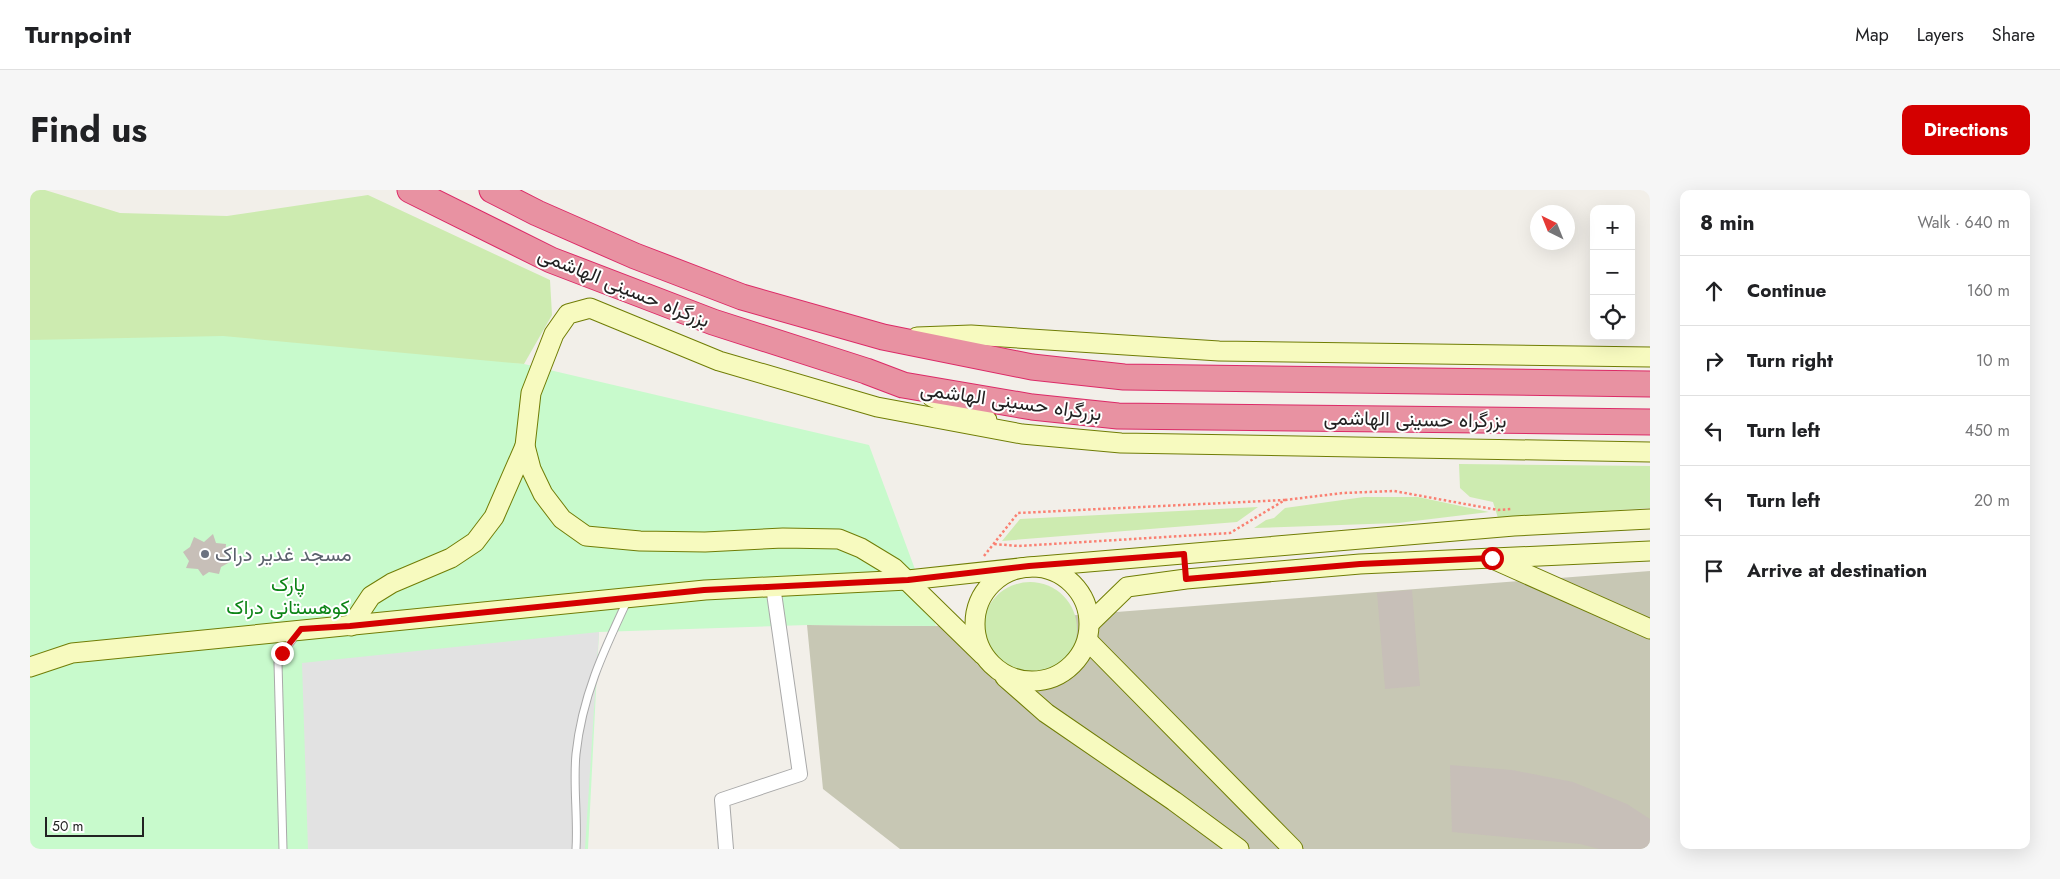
<!DOCTYPE html>
<meta charset="utf-8">
<style>
:root{--surface:#fff;--page:#f6f6f6;--text:#202124;--muted:#757577;--line:#e0e0e0;--accent:#d40000}
body{margin:0;font-family:Jost,Vazirmatn,sans-serif;background:var(--page);color:var(--text)}
.controls{position:absolute;right:15px;top:15px;display:grid;overflow:hidden;border-radius:10px;box-shadow:0 5px 20px #0002}
.controls button{width:45px;height:45px;display:grid;place-items:center;padding:0;border:0;border-bottom:1px solid var(--line);background:var(--surface);color:var(--text);font:25px sans-serif}
.compass{position:absolute;left:1500px;top:15px;width:45px;height:45px;border-radius:50%;background:var(--surface);box-shadow:0 5px 20px #0002;rotate:317deg}
.scale{position:absolute;left:15px;bottom:12px;width:99px;box-sizing:border-box;padding-left:5px;border:2px solid #222;border-top:0;font-size:14px;line-height:18px;white-space:nowrap;color:#222;-webkit-text-stroke:4px #fff;paint-order:stroke}
.stop{position:absolute;width:15px;height:15px;margin:-11px;border:4px solid #d40000;border-radius:50%;background:#fff}
.stop.end{background:#d40000;border-color:#fff;box-shadow:0 1px 5px #0008}
.list{margin:0;padding:0;list-style:none}
h2{display:flex;justify-content:space-between;align-items:center;height:65px;margin:0;padding:0 20px;font-size:21px}
h2 small{font-size:16px;font-weight:400;color:var(--muted)}
.list li{display:grid;grid-template-columns:32px 1fr auto;gap:15px;align-items:center;box-sizing:border-box;height:70px;padding:0 20px;border-top:1px solid var(--line)}
.list b{display:block;font-size:19px;white-space:nowrap}
.list em{font-size:16px;font-style:normal;color:var(--muted)}
.icon{flex:none;width:28px;height:28px;fill:none;stroke:currentColor;stroke-width:2;stroke-linecap:round;stroke-linejoin:round}
.map{position:relative;flex:none;width:1620px;height:659px;overflow:hidden;border-radius:10px}
header{display:flex;align-items:center;gap:30px;box-sizing:border-box;height:70px;padding:0 25px;background:var(--surface);border-bottom:1px solid var(--line)}
header strong{font-size:24px}
nav{display:flex;gap:28px;margin-inline-start:auto;font-size:18px}
.intro{display:flex;align-items:center;justify-content:space-between;box-sizing:border-box;height:120px;padding:0 30px}
h1{margin:0;font-size:35px}
.button{padding:12px 22px;border-radius:10px;background:var(--accent);color:#fff;font-size:18px;font-weight:700}
main{display:flex;gap:30px;padding:0 30px}
aside{flex:1;background:var(--surface);border-radius:10px;box-shadow:0 5px 20px #0002}
.map>svg:first-child{display:block}
</style>
<header>
<strong>Turnpoint</strong>
<nav><a>Map</a><a>Layers</a><a>Share</a></nav>
</header>
<div class="intro"><h1>Find us</h1><a class="button">Directions</a></div>
<main>
<div class="map">
<svg width="1620" height="659" viewBox="0 0 1620 659">
<rect width="100%" height="100%" fill="#f2efe9"/>
<polygon fill="#c7c7b4" points="1620,381 1620,659 870,659 793,599 777,435 906,436"/>
<g fill="#cdebb0">
<polygon points="0,0 15,0 90,23 197,26 338,5 520,90 522,125 494,174 322,168 0,260"/>
<polygon points="1429,274 1620,276 1620,318 1468,328 1463,312 1440,307 1430,298"/>
<polygon points="1334,307 1388,307 1459,322 1368,333 1224,338 1236,330 1244,328 1255,318"/>
<polygon points="1228,317 1207,332 972,351 990,329"/>
<circle cx="1000" cy="439" r="47"/>
</g>
<polygon fill="#c8facc" points="193,146 494,174 839,255 906,436 777,435 569,442 558,659 0,659 0,150"/>
<polygon fill="#e2e2e2" points="569,442 555,659 278,659 272,473"/>
<g fill="#c7bfb8">
<polygon points="183,344 186,353 196,354 195,366 200,372 191,377 189,384 179,382 173,386 168,379 156,378 159,371 153,362 160,357 164,347 174,352"/>
<polygon points="1382,400 1390,496 1355,499 1347,403"/>
<polygon points="1420,575 1482,580 1543,592 1597,614 1620,629 1620,659 1569,659 1550,654 1422,642"/>
</g>
<g fill="none" stroke-linecap="round" stroke-linejoin="round">
<g stroke="#a9a9a9" stroke-width="9">
<g id="lane">
<polyline points="253,659 248,473 252,463 266,445"/>
<path d="M546,659C548,627 543,595 546,564C552,506 574,460 598,409"/>
</g>
</g>
<g stroke="#a9a9a9" stroke-width="16">
<polyline id="street" points="696,659 692,610 770,584 743,396"/>
</g>
<g stroke="#707d05" stroke-width="21">
<g id="secondary">
<polyline points="887,147 941,145 1189,161 1620,167"/>
<polyline points="902,207 957,230"/>
<polyline points="1465,370 1620,439"/>
<circle cx="1002" cy="434" r="57"/>
<polyline points="1060,433 1097,397 1156,389 1330,374 1620,361"/>
<polyline points="321,436 341,406 362,393 421,368 445,352 464,327 495,256"/>
<polyline points="1058,451 1263,659"/>
<polyline points="953,465 864,378 831,358 809,349 753,348 675,352 610,351 556,346 532,329 513,304 501,279 495,256 501,203 524,144 538,124 560,118 689,171 847,217 992,244 1091,253 1620,262"/>
<polyline points="0,477 42,463 675,400 878,390 999,377 1484,336 1620,329"/>
<polyline points="975,487 1016,523 1144,611 1209,659"/>
</g>
</g>
<g stroke="#dc2a67" stroke-width="27">
<g id="highway">
<polyline points="380,0 521,70 683,132 836,181 873,195 1002,217 1088,226 1620,232"/>
<polyline points="462,0 507,23 605,66 712,107 853,147 1002,177 1094,187 1620,194"/>
</g>
</g>
<g stroke="#fa8072" stroke-width="2.5" stroke-dasharray="2.5 2.5" stroke-linecap="butt">
<polyline points="1255,310 1313,303 1364,301 1468,320 1481,319"/>
<polyline points="954,366 988,323 1255,310 1200,343 989,356 963,354"/>
</g>
<use href="#lane" stroke="#fff" stroke-width="7"/>
<use href="#street" stroke="#fff" stroke-width="14"/>
<use href="#secondary" stroke="#f7fabf" stroke-width="19"/>
<use href="#highway" stroke="#e892a2" stroke-width="25"/>
</g>
<g fill="none" stroke-linecap="round" stroke-linejoin="round">
<polyline stroke="#d40000" stroke-width="6" points="252,463 271,439 320,436 674,400 878,390 999,376 1154,364 1156,389 1330,374 1462,368"/>
</g>
<circle fill="#6b7280" stroke="#fff" stroke-width="2" cx="175" cy="364" r="5"/>
<g text-anchor="middle" stroke-width="4" stroke-linejoin="round" paint-order="stroke">
<g font-size="20" fill="#222" stroke="#fff">
<text transform="translate(594 97) rotate(22)" y="7">بزرگراه حسینی الهاشمی</text>
<text transform="translate(981 211) rotate(8)" y="7">بزرگراه حسینی الهاشمی</text>
<text transform="translate(1385 229) rotate(1)" y="7">بزرگراه حسینی الهاشمی</text>
</g>
<g font-size="20" fill="#5b616d" stroke="#fff" text-anchor="start">
<text x="185" y="371">مسجد غدیر دراک</text>
</g>
<g font-size="20" fill="#0c8416" stroke="#fff">
<text x="258" y="401">پارک<tspan x="258" dy="23">کوهستانی دراک</tspan></text>
</g>
</g>
</svg>
<div class="controls">
<button>+</button>
<button>−</button>
<button><svg class="icon" aria-label="locate" viewBox="0 0 24 24"><circle cx="12" cy="12" r="6"/><path d="M12 2v4M12 18v4M2 12h4M18 12h4"/></svg></button>
</div>
<svg class="compass" viewBox="-18 -18 36 36"><path d="M0-13l5 13h-10z" fill="#e53935"/><path d="M0 13l5-13h-10z" fill="#757577"/></svg>
<div class="scale">50 m</div>
<div class="stop" style="left:1462px;top:368px"></div>
<div class="stop end" style="left:252px;top:463px"></div>
</div>
<aside>
<h2>8 min<small>Walk · 640 m</small></h2>
<ul class="list">
<li><svg class="icon" aria-label="ahead" viewBox="0 0 24 24"><path d="M12 20V5M6 11l6-6 6 6"/></svg><div><b>Continue</b></div><em>160 m</em></li>
<li><svg class="icon" aria-label="right" viewBox="0 0 24 24"><path d="M7 20v-9h11M14 6l5 5-5 5"/></svg><div><b>Turn right</b></div><em>10 m</em></li>
<li><svg class="icon" aria-label="left" viewBox="0 0 24 24"><path d="M17 20v-9H6M10 6l-5 5 5 5"/></svg><div><b>Turn left</b></div><em>450 m</em></li>
<li><svg class="icon" aria-label="left" viewBox="0 0 24 24"><path d="M17 20v-9H6M10 6l-5 5 5 5"/></svg><div><b>Turn left</b></div><em>20 m</em></li>
<li><svg class="icon" aria-label="arrive" viewBox="0 0 24 24"><path d="M6 21V4h12l-3 4 3 4H6"/></svg><div><b>Arrive at destination</b></div></li>
</ul>
</aside>
</main>
